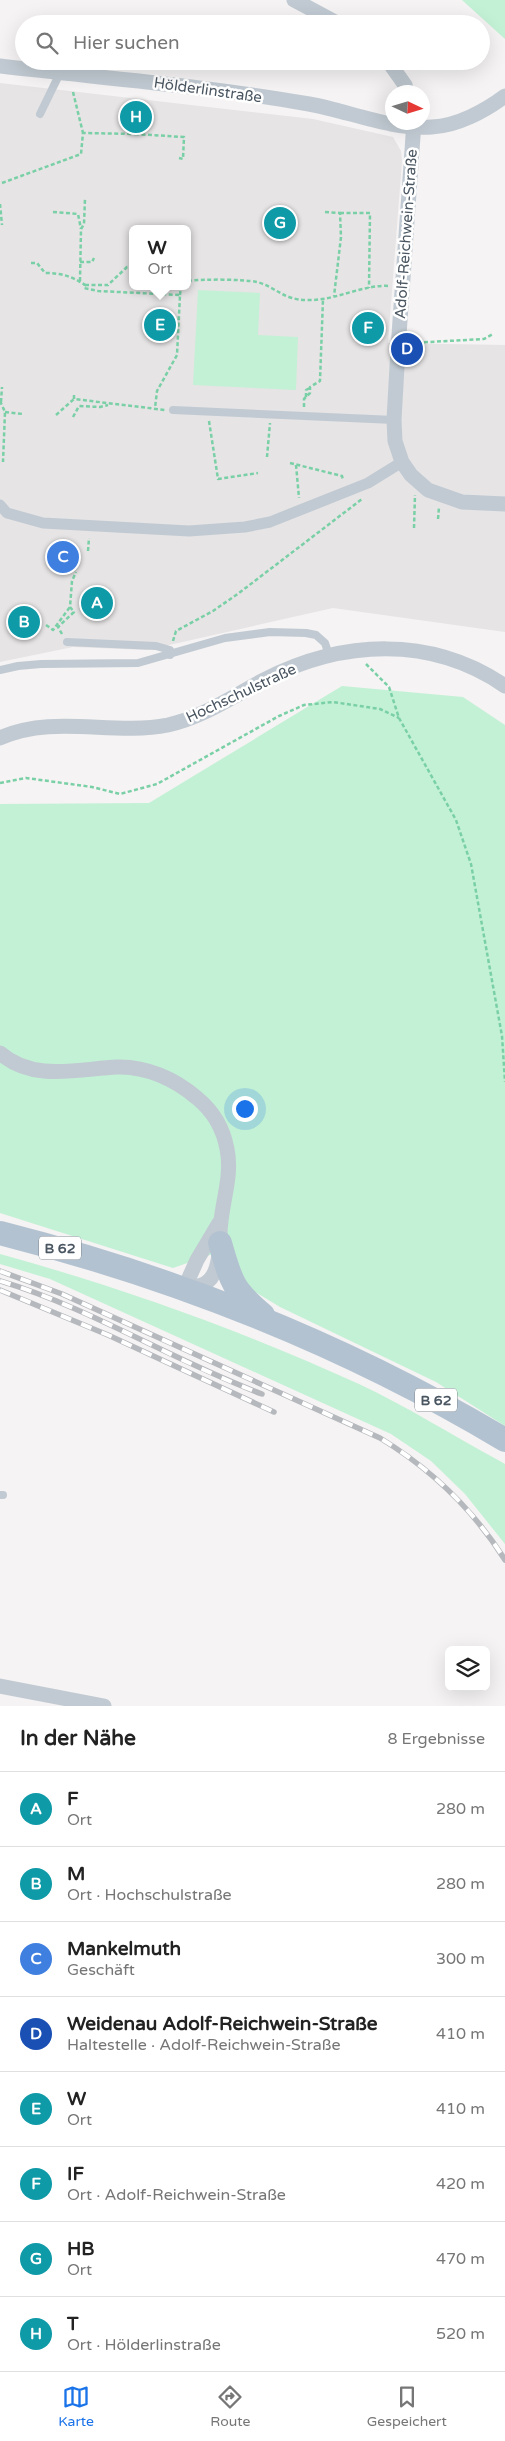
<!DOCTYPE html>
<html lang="de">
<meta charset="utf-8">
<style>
:root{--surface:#fff;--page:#f6f6f6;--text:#222;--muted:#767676;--line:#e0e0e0;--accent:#1a73e8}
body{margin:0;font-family:"Varela Round",sans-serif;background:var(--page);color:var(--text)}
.controls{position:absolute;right:15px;bottom:15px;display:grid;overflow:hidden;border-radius:8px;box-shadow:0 5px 20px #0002}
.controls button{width:45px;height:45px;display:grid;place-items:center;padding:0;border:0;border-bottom:1px solid var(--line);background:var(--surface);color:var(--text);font:25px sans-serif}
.compass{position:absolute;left:385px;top:85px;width:45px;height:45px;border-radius:50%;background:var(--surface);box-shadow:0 5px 20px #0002;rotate:94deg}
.you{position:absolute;left:244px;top:1108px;width:18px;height:18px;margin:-12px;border:4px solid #fff;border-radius:50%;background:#1a73e8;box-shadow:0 0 0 8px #1a73e833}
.badge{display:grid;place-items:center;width:32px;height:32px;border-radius:50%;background:var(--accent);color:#fff;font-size:16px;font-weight:700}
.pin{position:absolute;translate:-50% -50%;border:2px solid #fff;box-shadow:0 1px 5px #0006}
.popup{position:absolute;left:129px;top:225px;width:62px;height:65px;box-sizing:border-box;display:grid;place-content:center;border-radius:8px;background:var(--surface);filter:drop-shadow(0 1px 4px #0005);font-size:16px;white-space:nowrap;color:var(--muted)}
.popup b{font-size:19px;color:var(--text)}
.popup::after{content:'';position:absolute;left:50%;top:100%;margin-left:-10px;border:10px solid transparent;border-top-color:var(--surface)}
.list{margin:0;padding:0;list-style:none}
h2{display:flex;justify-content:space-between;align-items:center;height:65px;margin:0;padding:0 20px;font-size:21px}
h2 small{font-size:16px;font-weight:400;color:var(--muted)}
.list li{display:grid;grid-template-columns:32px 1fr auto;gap:15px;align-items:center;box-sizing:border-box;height:75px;padding:0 20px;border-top:1px solid var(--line)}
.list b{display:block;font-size:19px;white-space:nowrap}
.list p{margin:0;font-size:16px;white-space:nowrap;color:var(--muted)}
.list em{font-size:16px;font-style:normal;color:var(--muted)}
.icon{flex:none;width:28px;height:28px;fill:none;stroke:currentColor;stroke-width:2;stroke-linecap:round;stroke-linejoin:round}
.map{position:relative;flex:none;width:505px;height:1706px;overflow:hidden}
.search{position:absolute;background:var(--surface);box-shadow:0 5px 20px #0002;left:15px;right:15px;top:15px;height:55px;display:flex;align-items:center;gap:12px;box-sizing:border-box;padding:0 18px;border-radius:28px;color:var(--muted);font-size:19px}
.sheet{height:665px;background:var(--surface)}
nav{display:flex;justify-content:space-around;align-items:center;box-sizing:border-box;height:70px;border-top:1px solid var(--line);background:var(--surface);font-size:14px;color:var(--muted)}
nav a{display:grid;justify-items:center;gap:2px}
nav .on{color:var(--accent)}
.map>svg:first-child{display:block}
</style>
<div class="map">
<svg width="505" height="1706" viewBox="0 0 505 1706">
<rect width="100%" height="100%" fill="#f5f3f3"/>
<path fill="#e6e4e5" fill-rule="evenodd" d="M0,83L313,119L393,137L401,151L402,161L388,343L505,345V632L333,608L147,650L73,647L0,662ZM132,229H188V286H132Z"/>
<g fill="#c3f1d5">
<polygon points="462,0 505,0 505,39"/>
<polygon points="198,290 260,293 258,335 298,337 296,390 193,385"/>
<polygon points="342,686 463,697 505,725 505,1426 436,1382 280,1307 247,1287 237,1267 233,1247 173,1268 0,1213 0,804 149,803"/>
<path d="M0,1254C123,1288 243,1331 359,1384C406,1406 452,1435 498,1460L505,1464V1544L465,1494L431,1461L391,1434L50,1279L0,1264Z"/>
</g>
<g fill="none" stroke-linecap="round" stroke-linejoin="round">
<g stroke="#7ad0a6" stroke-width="2.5" stroke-dasharray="4 2.5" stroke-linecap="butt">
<polyline points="73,92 83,133"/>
<polyline points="135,134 184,137 183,159 179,158"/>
<polyline points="2,183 81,154 83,133 135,134 136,123"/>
<polyline points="0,204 2,225"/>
<polyline points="53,212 78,214 81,229"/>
<polyline points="325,212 340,213 341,237 334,296"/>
<polyline points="340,213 370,213 369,288"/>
<polyline points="80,262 92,262 94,258"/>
<path d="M31,263H37L45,273C60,273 72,276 85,285L84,288L98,291L180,295L177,355L157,391L155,408"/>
<polyline points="80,281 81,229 84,224 85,199"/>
<path d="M188,281C203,279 242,279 257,282C276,287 283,300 307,300C336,301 362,284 390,286"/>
<polyline points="85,285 108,285 127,267 132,267"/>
<polyline points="180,295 181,286"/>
<polyline points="411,343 484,339 493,334"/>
<polyline points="74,395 74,399 165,410"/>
<polyline points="306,397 306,390 310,388"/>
<polyline points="0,401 5,412 3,462"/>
<polyline points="1,402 2,387"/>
<polyline points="304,407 304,399 310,393 310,387 320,381 323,299"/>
<polyline points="5,412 23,414"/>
<polyline points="56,415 74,399"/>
<polyline points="73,417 79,406 100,407 108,405"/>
<polyline points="209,421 218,479 258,473"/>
<polyline points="267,457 270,423"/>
<polyline points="290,463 342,476 343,480"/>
<polyline points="296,465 299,498"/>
<polyline points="438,519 439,507"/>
<polyline points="414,528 415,495"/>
<polyline points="88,551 89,538"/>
<polyline points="46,625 53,630 70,607"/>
<polyline points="62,634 58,627 74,612 70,607 72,581 76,572"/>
<polyline points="173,641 176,631 213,611 239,593 362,499"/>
<polyline points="366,664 389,687 399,718 456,820 471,864 502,1036 505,1082"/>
<polyline points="0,783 26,778 92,787 120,794 157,784 279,716 304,705 333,702 380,709 399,718"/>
</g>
<g stroke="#c1cad2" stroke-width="8">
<polyline points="40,114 60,73"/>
<polyline points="173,410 394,420"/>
<polyline points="67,642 156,646 170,650 170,655"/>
<polyline points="0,670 18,666 41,664 138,663 225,638 270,632 306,633 316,635 325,643 329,655"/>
<polyline points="0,1495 3,1495"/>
</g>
<polyline stroke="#c1cad2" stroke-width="11" points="0,505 7,513 43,523 189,531 245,527 270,522 368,483 402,462"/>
<g stroke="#c1cad2" stroke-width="15">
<polyline points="294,0 339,24"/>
<polyline points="388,61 405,85 407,92"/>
<path d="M0,66C103,78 207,86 309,104C349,111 391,130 432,127C457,126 485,111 505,96"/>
<polyline points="414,122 398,349 394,420 395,441 402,462 411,475 428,490 462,502 505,504"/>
<path d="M0,738C54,714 112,736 168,725C204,717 233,696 264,680C342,640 431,635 505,686"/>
<path d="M0,1053C33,1082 78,1069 117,1067C146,1066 175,1079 197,1098C213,1111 223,1127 227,1149C233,1178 220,1206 220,1235C220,1250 219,1277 204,1284C199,1287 191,1287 186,1289"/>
<polyline points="184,1289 197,1260 219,1223"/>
<polyline points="0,1686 104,1706"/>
</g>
<g stroke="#b3c2d1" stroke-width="24">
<path d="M0,1233C177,1278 348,1346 505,1440"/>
<path d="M220,1243C231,1281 232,1289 263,1315"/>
</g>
<g stroke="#b5b8bd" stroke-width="5.5">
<g id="rail">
<path d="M0,1271L62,1294L380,1438C431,1469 473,1509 505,1560"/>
<path d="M0,1281C91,1308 173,1361 262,1394"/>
<polyline points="0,1290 108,1335 274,1412"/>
</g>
</g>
<use href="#rail" stroke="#fff" stroke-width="4" stroke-dasharray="11" stroke-linecap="butt"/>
</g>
<g text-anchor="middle" stroke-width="5" stroke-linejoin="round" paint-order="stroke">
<g fill="#fff" stroke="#808990" stroke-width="1">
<rect x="39" y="1236.5" width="42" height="23" rx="4"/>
<rect x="415" y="1388.5" width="42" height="23" rx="4"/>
</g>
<g font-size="14" font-weight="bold" fill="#4a5661">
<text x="60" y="1253">B 62</text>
<text x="436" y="1405">B 62</text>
</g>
<g font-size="15" fill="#4a5661" stroke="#fff">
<text transform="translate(208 90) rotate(8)" y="5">Hölderlinstraße</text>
<text transform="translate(406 234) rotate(-86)" y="5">Adolf-Reichwein-Straße</text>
<text transform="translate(241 693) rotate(-25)" y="5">Hochschulstraße</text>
</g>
</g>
</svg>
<div class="controls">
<button><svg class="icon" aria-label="layers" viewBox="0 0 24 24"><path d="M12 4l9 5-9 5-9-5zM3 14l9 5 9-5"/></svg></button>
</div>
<svg class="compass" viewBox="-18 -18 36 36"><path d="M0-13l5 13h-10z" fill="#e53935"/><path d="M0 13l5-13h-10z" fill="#767676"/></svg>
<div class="you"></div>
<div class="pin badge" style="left:97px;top:603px;background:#0f9aa8">A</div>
<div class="pin badge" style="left:24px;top:622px;background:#0f9aa8">B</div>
<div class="pin badge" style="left:63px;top:557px;background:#3f7fe0">C</div>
<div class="pin badge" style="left:407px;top:349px;background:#1a4fb4">D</div>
<div class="pin badge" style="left:160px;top:325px;background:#0f9aa8">E</div>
<div class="popup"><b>W</b>Ort</div>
<div class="pin badge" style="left:368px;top:328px;background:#0f9aa8">F</div>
<div class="pin badge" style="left:280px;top:223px;background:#0f9aa8">G</div>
<div class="pin badge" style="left:136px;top:117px;background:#0f9aa8">H</div>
<div class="search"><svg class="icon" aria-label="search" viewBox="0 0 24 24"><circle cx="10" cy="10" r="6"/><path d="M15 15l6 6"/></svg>Hier suchen</div>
</div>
<section class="sheet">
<h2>In der Nähe<small>8 Ergebnisse</small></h2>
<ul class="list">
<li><span class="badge" style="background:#0f9aa8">A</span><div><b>F</b><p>Ort</p></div><em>280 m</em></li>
<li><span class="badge" style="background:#0f9aa8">B</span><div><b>M</b><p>Ort · Hochschulstraße</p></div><em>280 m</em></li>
<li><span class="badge" style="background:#3f7fe0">C</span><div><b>Mankelmuth</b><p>Geschäft</p></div><em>300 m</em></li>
<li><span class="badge" style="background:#1a4fb4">D</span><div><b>Weidenau Adolf-Reichwein-Straße</b><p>Haltestelle · Adolf-Reichwein-Straße</p></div><em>410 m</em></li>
<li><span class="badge" style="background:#0f9aa8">E</span><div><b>W</b><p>Ort</p></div><em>410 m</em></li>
<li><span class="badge" style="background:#0f9aa8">F</span><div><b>IF</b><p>Ort · Adolf-Reichwein-Straße</p></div><em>420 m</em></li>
<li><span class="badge" style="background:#0f9aa8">G</span><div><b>HB</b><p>Ort</p></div><em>470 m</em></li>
<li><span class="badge" style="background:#0f9aa8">H</span><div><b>T</b><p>Ort · Hölderlinstraße</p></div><em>520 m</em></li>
</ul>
</section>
<nav>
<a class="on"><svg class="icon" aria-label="map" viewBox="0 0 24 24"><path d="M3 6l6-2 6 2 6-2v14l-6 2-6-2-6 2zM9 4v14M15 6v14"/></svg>Karte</a>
<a><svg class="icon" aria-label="directions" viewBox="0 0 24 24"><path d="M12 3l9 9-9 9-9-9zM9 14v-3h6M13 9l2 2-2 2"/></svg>Route</a>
<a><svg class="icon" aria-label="saved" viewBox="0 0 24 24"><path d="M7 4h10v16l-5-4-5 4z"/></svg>Gespeichert</a>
</nav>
